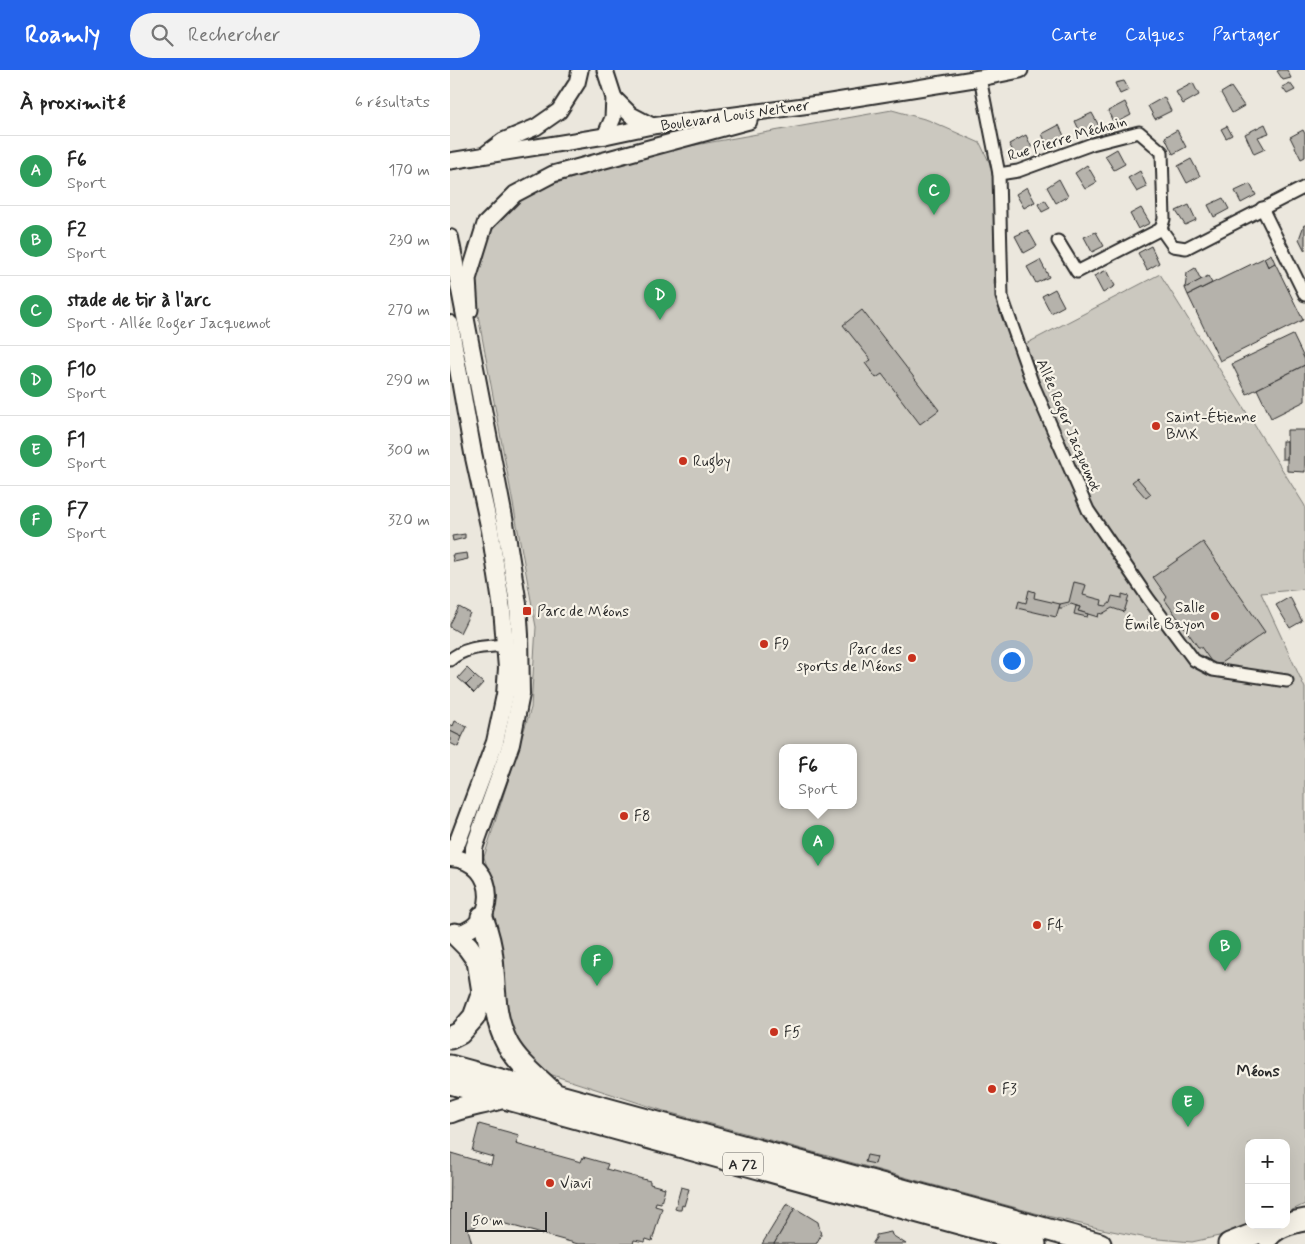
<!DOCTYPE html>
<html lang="fr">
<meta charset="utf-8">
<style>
:root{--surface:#fff;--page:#f2f2f2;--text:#222;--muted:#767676;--line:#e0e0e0;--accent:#2563eb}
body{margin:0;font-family:Mynerve,sans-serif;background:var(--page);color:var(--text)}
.controls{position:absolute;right:15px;bottom:15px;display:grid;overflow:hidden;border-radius:10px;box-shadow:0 5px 20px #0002}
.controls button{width:45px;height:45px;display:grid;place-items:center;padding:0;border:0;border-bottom:1px solid var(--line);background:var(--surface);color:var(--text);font:25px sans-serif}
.scale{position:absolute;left:15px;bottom:12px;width:82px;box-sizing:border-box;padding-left:5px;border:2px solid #2b2b2b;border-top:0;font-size:14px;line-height:18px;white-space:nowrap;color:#2b2b2b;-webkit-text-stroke:4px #f7f3e8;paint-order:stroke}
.you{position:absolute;left:561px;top:590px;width:18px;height:18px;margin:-12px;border:4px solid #fff;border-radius:50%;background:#1a73e8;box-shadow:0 0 0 8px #1a73e833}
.badge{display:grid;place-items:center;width:32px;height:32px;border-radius:50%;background:var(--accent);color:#fff;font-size:16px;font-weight:700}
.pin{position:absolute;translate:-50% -41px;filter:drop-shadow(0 1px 2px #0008)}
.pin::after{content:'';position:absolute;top:26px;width:18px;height:15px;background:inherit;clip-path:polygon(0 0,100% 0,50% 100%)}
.popup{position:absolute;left:329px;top:674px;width:78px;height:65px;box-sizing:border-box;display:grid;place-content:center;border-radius:10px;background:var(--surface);filter:drop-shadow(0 1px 4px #0005);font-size:16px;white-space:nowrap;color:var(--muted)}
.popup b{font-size:19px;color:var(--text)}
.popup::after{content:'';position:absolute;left:50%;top:100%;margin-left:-10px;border:10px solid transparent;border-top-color:var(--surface)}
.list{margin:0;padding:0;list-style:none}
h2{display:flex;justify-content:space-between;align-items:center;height:65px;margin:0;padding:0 20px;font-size:21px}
h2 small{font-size:16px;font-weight:400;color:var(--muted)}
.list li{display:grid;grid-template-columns:32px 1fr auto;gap:15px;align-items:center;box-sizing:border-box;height:70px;padding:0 20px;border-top:1px solid var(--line)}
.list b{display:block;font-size:19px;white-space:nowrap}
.list p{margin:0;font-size:16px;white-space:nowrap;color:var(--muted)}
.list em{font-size:16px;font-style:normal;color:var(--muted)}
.icon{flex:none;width:28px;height:28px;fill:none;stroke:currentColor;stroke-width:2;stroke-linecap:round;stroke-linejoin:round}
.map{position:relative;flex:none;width:855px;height:1174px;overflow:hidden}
header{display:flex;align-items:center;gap:30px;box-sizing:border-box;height:70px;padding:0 25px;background:var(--accent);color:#fff}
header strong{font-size:24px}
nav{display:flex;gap:28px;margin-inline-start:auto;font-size:18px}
.search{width:350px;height:45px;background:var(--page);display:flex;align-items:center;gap:12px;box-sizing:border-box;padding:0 18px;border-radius:28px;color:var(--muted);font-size:19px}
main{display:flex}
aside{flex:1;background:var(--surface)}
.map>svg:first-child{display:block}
</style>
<header>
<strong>Roamly</strong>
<div class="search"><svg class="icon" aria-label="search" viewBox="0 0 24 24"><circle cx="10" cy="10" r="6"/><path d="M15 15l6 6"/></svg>Rechercher</div>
<nav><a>Carte</a><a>Calques</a><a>Partager</a></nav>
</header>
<main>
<aside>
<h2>À proximité<small>6 résultats</small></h2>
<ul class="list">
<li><span class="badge" style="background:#2e9e5b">A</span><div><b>F6</b><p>Sport</p></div><em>170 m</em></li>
<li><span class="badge" style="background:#2e9e5b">B</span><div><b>F2</b><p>Sport</p></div><em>230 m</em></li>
<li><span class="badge" style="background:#2e9e5b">C</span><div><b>stade de tir à l'arc</b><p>Sport · Allée Roger Jacquemot</p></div><em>270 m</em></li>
<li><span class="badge" style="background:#2e9e5b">D</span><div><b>F10</b><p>Sport</p></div><em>290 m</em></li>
<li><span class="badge" style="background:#2e9e5b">E</span><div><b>F1</b><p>Sport</p></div><em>300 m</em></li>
<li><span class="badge" style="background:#2e9e5b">F</span><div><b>F7</b><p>Sport</p></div><em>320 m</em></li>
</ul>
</aside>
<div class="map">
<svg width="855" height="1174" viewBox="0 0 855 1174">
<rect width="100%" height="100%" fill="#ebe7dd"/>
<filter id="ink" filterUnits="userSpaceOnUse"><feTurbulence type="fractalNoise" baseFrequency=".02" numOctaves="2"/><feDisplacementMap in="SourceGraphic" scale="10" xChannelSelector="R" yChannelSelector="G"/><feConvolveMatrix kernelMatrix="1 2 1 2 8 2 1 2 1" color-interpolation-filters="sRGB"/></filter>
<g filter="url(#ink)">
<path fill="#cbc8bf" stroke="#7b7a75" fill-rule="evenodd" d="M442,40L478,50L530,73L544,102V214L566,279L710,204L855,436V519L811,523L855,618V659L853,669L855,684V1134L836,1143V1073H799V1155L778,1164L742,1172L697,1168L652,1159L585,1143L214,1041L96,1003L79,991L55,953L41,852L44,836L45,821L34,787L81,638L86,557L22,213L33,177L48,150L63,134L84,120L206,82ZM333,677H403V735H333Z"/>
<g fill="#b5b2ab" stroke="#2b2b2b">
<polygon points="831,0 837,0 841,8 833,10 827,1"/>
<polygon points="674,11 679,20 670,24 665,13"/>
<polygon points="743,13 749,25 733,34 726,22"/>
<polygon points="840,13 845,20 837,24 832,17"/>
<polygon points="781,17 794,36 782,43 771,23"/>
<polygon points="714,27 721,41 705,49 698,36"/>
<polygon points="675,32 681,45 664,54 658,41"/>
<polygon points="642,43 649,56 631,64 625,51"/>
<polygon points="815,54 819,63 808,67 815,79 804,84 795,64"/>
<polygon points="609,55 615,68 598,77 592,64"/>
<polygon points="777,56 782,65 776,68 771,59"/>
<polygon points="727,60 736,77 723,84 715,67"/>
<polygon points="853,60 855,64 855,87 851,89 840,67"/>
<polygon points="576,65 582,78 566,86 559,74"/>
<polygon points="667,79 675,94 664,100 655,86"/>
<polygon points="741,89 750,106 737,113 728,96"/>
<polygon points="637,95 647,112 635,119 625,103"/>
<polygon points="690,101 697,117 687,122 678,108"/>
<polygon points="609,109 618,126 606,133 597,117"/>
<polygon points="800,114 806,125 791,133 785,121"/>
<polygon points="577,117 585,132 574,138 566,124"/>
<polygon points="773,128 779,139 764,147 758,135"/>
<polygon points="595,130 600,138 592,142 588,134"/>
<polygon points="739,135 746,150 735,155 726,141"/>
<polygon points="691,138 700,153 688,159 680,144"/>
<polygon points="854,155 855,155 855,181 849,169"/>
<polygon points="578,160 587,176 574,183 565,166"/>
<polygon points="646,162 654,176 642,182 634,167"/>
<polygon points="701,176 709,193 697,200 688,183"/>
<polygon points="821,184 825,193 818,197 814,188"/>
<polygon points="814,188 818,197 825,193 853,250 770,291 738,225"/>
<polygon points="590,190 599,207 586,213 577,197"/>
<polygon points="745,198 751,210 735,218 737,203"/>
<polygon points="657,200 665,216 653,223 644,206"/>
<polygon points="758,206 762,213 738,225 735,218"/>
<polygon points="605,219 614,236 601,243 592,226"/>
<polygon points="412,240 489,340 470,354 432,304 426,308 415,293 421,290 393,255"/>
<polygon points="843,265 855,290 855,295 797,324 782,294"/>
<polygon points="855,295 855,331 821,348 807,319"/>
<polygon points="837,360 855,360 855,402 837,401"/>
<rect x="832" y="371" width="5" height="18"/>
<polygon points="687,408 701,424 696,428 682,412"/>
<polygon points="15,464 15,468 3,471 2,466"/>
<polygon points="753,472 815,562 765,597 751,577 748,577 715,530 717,527 703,507"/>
<polygon points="17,483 18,489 4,492 2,485"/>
<polygon points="624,512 636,515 633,525 652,530 651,535 656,536 660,533 662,526 672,528 672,524 679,526 674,542 662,538 652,544 649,543 648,547 628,541 630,537 621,534 612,538 609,538 610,534 619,532"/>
<polygon points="579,520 585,522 584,528 610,534 606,547 567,538 569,531 576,533"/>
<polygon points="840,527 852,551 840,558 826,535"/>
<polygon points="626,536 630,537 628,541 638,544 637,547 624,544"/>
<polygon points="9,537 20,543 10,563 0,557 0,554"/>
<polygon points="17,598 25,606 16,615 8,608"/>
<polygon points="25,606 33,613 24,623 16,615"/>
<polygon points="5,651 17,657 12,667 0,661 1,654 3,656"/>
<polygon points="0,661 12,667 8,677 0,673"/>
<polygon points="29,1054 69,1065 66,1074 131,1092 133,1087 158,1094 156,1099 200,1111 200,1114 215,1118 211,1133 206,1132 205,1136 212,1138 202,1171 196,1169 195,1172 184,1170 183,1174 128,1174 34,1148 30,1150 25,1157 18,1159 22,1174 0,1174 1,1083 41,1095 43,1087 22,1081"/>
<polygon points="417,1085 427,1087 425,1094 415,1092"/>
<polygon points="231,1117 239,1119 234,1136 232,1135 231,1140 228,1140 225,1139"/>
<polygon points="337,1133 345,1138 324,1174 312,1174"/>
<polygon points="345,1138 368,1152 371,1165 366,1174 324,1174"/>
<polygon points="441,1162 442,1165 456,1174 422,1174 426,1168 426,1165"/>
</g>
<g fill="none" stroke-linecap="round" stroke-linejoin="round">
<g stroke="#2b2b2b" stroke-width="15">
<g id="minor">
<polyline points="530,8 549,104 552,227 582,312 638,440 698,528 744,590 763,600 837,611"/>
<polyline points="549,104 568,101 642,74 689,62 712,82 714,149 711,159 723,176 736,178 855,117"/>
<polyline points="812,138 855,225"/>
<polyline points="608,171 627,202 711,159"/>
<path d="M0,590C16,576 35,577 56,575"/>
</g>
</g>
<g stroke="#2b2b2b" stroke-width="19">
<g id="tertiary">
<polyline points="164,28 181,45 202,56"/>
<polyline points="155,66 163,48 164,28 155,0"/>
<polyline points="37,83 53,71 86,57 109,41 127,13 130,0"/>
<polyline points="0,91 155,66 202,56 368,34 530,8 570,0"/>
<polyline points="20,240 18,209 35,154 65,124 103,104 299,51"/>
</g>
</g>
<g stroke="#2b2b2b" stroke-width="20">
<g id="secondary">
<polyline points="0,168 55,453 68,534 70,565 71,624 61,674 24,778 24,796"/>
<polyline points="0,254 23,383 40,460 52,539 57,598 55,625 45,672 8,771 0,783"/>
<path d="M0,788C52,790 49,864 0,864"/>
</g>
</g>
<g stroke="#2b2b2b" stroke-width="25">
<g id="motorway">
<path d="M32,847C37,861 41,874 42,888C45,918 43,948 58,975C69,994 88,1008 103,1023"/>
<polyline points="0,968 10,963 24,947 33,922 28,891 18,877 5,864"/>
<polyline points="0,996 650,1174"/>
<polyline points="0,1013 585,1174"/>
<path d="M0,1042C17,1035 33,1034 50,1028"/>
<path d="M818,1167C826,1157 843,1152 855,1150"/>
<polyline points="779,1174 827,1155"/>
</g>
</g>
<use href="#minor" stroke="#f7f3e8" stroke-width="11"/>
<use href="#tertiary" stroke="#f7f3e8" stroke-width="15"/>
<use href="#secondary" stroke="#f7f3e8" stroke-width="16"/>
<use href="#motorway" stroke="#f7f3e8" stroke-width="21"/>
</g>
</g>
<g fill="#c8321e" stroke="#f7f3e8" stroke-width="2">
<circle cx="706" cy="356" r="5"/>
<circle cx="233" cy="391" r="5"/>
<rect x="72" y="536" width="10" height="10" rx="2.5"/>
<circle cx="765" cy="546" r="5"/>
<circle cx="314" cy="574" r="5"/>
<circle cx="462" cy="588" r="5"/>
<circle cx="174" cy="746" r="5"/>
<circle cx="587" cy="855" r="5"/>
<circle cx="324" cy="962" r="5"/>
<circle cx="542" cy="1019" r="5"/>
<circle cx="100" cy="1113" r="5"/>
</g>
<g text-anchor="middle" stroke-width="4.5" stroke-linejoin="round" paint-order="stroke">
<rect fill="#f7f3e8" stroke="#686764" stroke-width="1" x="273" y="1082.5" width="40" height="23" rx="4"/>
<g font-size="14" font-weight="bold" fill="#2b2b2b">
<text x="293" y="1099">A 72</text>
</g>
<g font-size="15" fill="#2b2b2b" stroke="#f7f3e8">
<text transform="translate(285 45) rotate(-8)" y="5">Boulevard Louis Neltner</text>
<text transform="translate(617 68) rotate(-17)" y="5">Rue Pierre Méchain</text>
<text transform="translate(619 355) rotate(67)" y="5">Allée Roger Jacquemot</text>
</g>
<g font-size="15" fill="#2b2b2b" stroke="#f7f3e8" text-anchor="start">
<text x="716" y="352">Saint-Étienne<tspan x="716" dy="17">BMX</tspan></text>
<text x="243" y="396">Rugby</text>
<text x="755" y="542" text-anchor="end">Salle<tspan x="755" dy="17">Émile Bayon</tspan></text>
<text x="87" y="546">Parc de Méons</text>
<text x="324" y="579">F9</text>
<text x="452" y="584" text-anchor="end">Parc des<tspan x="452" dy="17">sports de Méons</tspan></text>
<text x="184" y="751">F8</text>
<text x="597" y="860">F4</text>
<text x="334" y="967">F5</text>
<text x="552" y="1024">F3</text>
<text x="110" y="1118">Viavi</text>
</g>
<g font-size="16" font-weight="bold" fill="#2b2b2b" stroke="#f7f3e8">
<text x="808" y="1006">Méons</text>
</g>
</g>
</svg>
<div class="controls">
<button>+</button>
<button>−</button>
</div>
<div class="scale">50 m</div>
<div class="you"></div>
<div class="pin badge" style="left:368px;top:796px;background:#2e9e5b">A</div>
<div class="popup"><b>F6</b>Sport</div>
<div class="pin badge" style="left:775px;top:901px;background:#2e9e5b">B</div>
<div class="pin badge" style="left:484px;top:145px;background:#2e9e5b">C</div>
<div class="pin badge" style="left:210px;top:250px;background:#2e9e5b">D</div>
<div class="pin badge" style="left:738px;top:1057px;background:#2e9e5b">E</div>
<div class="pin badge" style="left:147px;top:916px;background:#2e9e5b">F</div>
</div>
</main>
